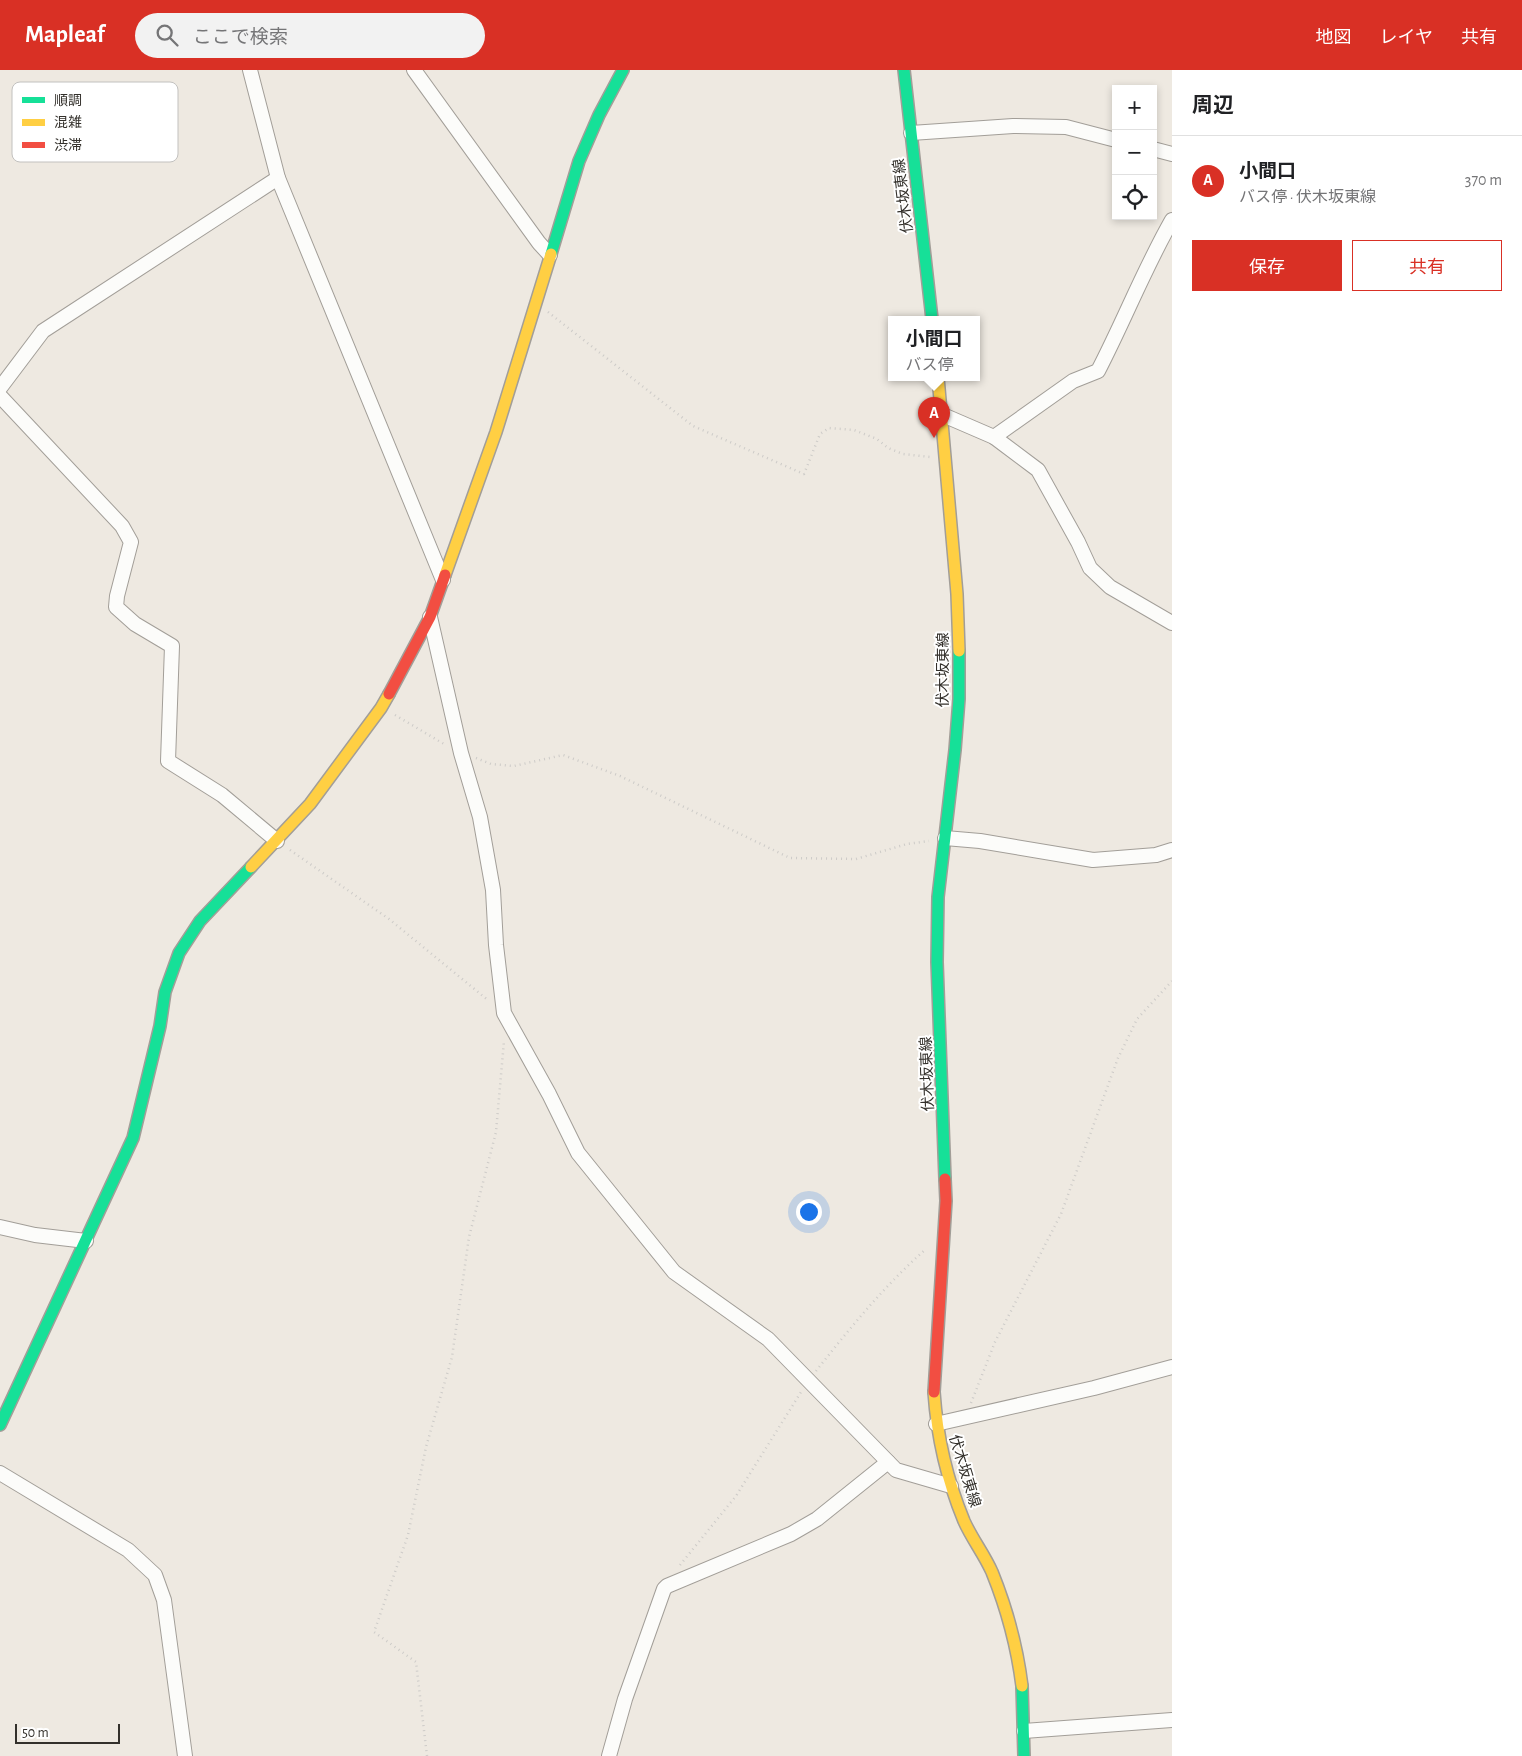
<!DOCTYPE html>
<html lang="ja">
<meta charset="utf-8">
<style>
:root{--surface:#fff;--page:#f2f2f2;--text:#202124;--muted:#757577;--line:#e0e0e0;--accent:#d93025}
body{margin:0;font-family:"Alegreya Sans","Noto Sans JP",sans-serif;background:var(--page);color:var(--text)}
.controls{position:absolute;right:15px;top:15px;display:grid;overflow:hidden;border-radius:0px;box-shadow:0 2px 8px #0003}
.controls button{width:45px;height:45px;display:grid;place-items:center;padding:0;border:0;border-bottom:1px solid var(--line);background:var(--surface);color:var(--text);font:25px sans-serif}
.scale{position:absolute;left:15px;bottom:12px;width:105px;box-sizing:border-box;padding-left:5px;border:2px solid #33302b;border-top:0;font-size:14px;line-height:18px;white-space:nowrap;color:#33302b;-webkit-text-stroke:4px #fff;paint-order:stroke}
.you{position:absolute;left:808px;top:1141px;width:18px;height:18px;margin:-12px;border:4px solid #fff;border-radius:50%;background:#1a73e8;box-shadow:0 0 0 8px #1a73e833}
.badge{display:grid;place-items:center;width:32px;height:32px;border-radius:50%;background:var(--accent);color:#fff;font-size:16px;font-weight:700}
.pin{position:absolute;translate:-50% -41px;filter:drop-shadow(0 1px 2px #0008)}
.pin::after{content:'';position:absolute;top:26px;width:18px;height:15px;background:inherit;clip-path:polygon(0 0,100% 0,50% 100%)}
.popup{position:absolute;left:888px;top:246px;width:92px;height:65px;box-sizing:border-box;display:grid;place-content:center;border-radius:0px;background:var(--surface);filter:drop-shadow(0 1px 4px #0005);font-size:16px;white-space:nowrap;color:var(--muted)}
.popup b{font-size:19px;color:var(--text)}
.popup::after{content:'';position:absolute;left:50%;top:100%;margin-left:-10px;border:10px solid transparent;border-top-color:var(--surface)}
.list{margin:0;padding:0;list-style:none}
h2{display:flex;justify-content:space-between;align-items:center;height:65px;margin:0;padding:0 20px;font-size:21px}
h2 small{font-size:16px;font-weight:400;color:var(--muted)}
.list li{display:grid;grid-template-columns:32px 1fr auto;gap:15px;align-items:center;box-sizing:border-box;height:90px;padding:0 20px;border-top:1px solid var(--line)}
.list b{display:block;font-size:19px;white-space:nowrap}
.list p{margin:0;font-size:16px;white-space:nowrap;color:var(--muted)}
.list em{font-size:16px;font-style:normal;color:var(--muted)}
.actions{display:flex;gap:10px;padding:15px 20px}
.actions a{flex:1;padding:11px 0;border:1px solid var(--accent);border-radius:0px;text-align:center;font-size:18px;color:var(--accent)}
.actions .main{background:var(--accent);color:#fff}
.icon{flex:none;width:28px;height:28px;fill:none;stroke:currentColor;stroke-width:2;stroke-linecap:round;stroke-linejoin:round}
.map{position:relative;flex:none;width:1172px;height:1686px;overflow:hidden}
header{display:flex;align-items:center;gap:30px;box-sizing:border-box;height:70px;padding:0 25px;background:var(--accent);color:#fff}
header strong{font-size:24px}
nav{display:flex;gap:28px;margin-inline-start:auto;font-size:18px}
.search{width:350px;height:45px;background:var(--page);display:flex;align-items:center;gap:12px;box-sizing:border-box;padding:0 18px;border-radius:28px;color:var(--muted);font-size:19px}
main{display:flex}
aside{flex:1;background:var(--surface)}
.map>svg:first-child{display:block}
</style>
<header>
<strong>Mapleaf</strong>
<div class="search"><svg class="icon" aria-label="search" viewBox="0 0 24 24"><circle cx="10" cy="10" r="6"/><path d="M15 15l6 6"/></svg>ここで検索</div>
<nav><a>地図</a><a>レイヤ</a><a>共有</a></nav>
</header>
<main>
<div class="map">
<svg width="1172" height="1686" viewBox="0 0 1172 1686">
<rect width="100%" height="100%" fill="#eee9e1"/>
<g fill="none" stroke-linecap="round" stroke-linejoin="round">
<g stroke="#a29e98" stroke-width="16">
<g id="street">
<polyline points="250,0 278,108 443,510"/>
<polyline points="414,0 539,173 550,185"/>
<polyline points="911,63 1013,56 1066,57 1116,70"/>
<polyline points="1153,79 1172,84"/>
<polyline points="0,318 43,261 278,108"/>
<polyline points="0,326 122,456 131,472 117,526 116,537 135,554 172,576 168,691 222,725 277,771"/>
<polyline points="943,345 994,367 1038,400 1078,472 1090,498 1110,517 1172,553"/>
<path d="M994,367L1073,311L1098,301C1124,251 1144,199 1172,150"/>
<polyline points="430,547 461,683 480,747 493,820 496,875 504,943 549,1024 578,1083 674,1202 768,1269 896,1400 951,1416"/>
<polyline points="945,768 980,771 1093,790 1156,785 1172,780"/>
<polyline points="0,1157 35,1165 86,1171"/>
<polyline points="936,1354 1094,1318 1172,1297"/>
<polyline points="0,1403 128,1480 155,1505 164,1530 185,1686"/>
<polyline points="1024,1661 1172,1650"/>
<polyline points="609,1686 625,1629 664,1519 667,1516 791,1464 817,1449 888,1392"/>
</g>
</g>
<g stroke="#a29e98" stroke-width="14">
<g id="fast">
<polyline points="904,0 932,249"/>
<polyline points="551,184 579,91 599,45 623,0"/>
<polyline points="945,1109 937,892 938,827 955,680 959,629 959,581"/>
<polyline points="0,1355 133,1068 160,956 165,922 179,883 200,851 251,797"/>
<polyline points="1022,1616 1024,1686"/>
</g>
</g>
<g stroke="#a29e98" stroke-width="14">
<g id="slow">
<polyline points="938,307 957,524 959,581"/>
<polyline points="445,505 496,362 551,184"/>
<polyline points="251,797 310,734 381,638 389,624"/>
<path d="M934,1322C937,1366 947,1410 964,1451C972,1469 984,1484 992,1502C1007,1539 1017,1576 1022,1616"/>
</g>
</g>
<g stroke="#a29e98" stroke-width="14">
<g id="jam">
<polyline points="389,624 430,547 445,505"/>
<polyline points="934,1322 946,1131 945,1109"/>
</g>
</g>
<g stroke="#cdcbc8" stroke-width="2.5" stroke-dasharray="1 4" stroke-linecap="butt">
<polyline points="548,242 693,356 804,404 820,364 829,358 854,360 877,369 888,378 903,384 930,387"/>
<polyline points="395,645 444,674"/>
<polyline points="476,688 491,694 514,696 563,685 620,706 790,788 856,789 907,774 929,771"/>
<polyline points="290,780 389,849 489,931"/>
<path d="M816,1301C850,1258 885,1215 926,1179"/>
<polyline points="971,1333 995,1272 1061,1144 1118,988 1137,949 1172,911"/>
<polyline points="680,1495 736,1426 801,1322"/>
<polyline points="427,1686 416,1592 374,1562 408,1465 426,1377 452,1287 469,1167 496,1062 504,971"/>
</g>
<use href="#street" stroke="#fcfcfa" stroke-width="14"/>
<use href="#fast" stroke="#16e098" stroke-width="11"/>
<use href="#slow" stroke="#ffcf43" stroke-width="11"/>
<use href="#jam" stroke="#f24e42" stroke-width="11"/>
</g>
<g text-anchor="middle" stroke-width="4" stroke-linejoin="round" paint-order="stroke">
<g font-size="15" fill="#33302b" stroke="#fff">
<text transform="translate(903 126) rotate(-97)" y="5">伏木坂東線</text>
<text transform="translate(943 600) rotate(-90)" y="5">伏木坂東線</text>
<text transform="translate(927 1004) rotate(-92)" y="5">伏木坂東線</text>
<text transform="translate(965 1401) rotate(73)" y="5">伏木坂東線</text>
</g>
</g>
<rect x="12" y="12" width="166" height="80" rx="8" fill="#fff" stroke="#c2c1bf" stroke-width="1"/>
<rect x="22" y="27" width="23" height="6" fill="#16e098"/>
<rect x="22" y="49" width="23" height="7" fill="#ffcf43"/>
<rect x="22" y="72" width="23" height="6" fill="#f24e42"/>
<g font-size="14" fill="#33302b">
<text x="54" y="35">順調</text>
<text x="54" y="57">混雑</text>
<text x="54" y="80">渋滞</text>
</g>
</svg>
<div class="controls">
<button>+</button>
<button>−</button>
<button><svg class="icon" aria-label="locate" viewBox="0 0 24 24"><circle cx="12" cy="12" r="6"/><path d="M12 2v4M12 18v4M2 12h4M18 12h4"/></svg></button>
</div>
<div class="scale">50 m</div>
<div class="you"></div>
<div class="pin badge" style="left:934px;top:368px">A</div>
<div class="popup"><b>小間口</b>バス停</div>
</div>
<aside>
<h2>周辺<small></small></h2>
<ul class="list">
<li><span class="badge">A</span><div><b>小間口</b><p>バス停 · 伏木坂東線</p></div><em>370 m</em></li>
</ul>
<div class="actions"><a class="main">保存</a><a>共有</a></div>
</aside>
</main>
